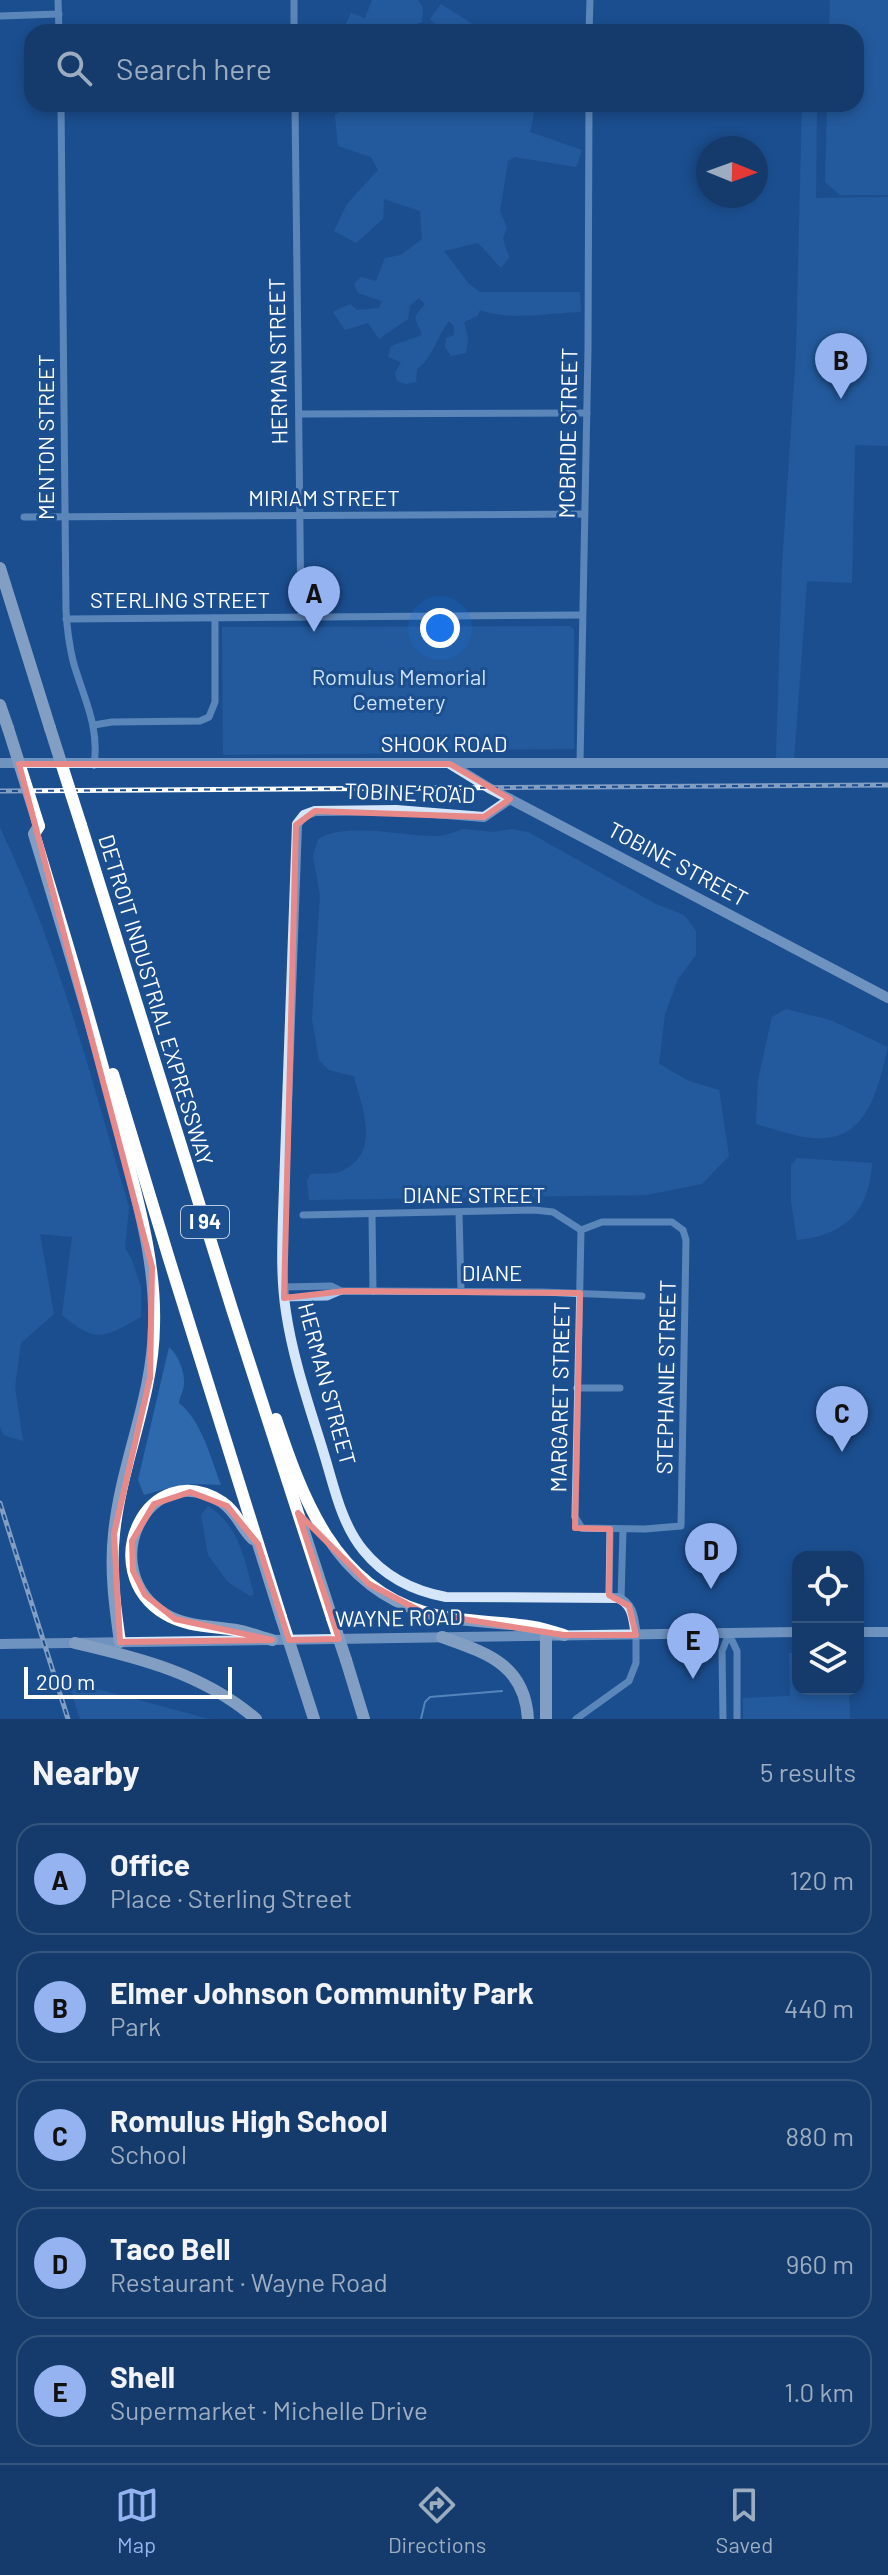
<!DOCTYPE html>
<meta charset="utf-8">
<style>
:root{--surface:#143b6b;--page:#214673;--text:#f1f3f6;--muted:#9dadc1;--line:#33557e;--accent:#95b2f1}
body{margin:0;font-family:Barlow,sans-serif;background:var(--page);color:var(--text)}
.controls{position:absolute;right:24px;bottom:24px;display:grid;overflow:hidden;border-radius:16px;box-shadow:0 4px 12px #0003}
.controls button{width:72px;height:72px;display:grid;place-items:center;padding:0;border:0;border-bottom:2px solid var(--line);background:var(--surface);color:var(--text);font:40px sans-serif}
.compass{position:absolute;left:696px;top:136px;width:72px;height:72px;border-radius:50%;background:var(--surface);box-shadow:0 4px 12px #0003;rotate:91deg}
.scale{position:absolute;left:24px;bottom:20px;width:208px;box-sizing:border-box;padding-left:8px;border:4px solid #fff;border-top:0;font-size:22px;line-height:28px;white-space:nowrap;color:#fff;-webkit-text-stroke:6px #1b4f8f;paint-order:stroke}
.you{position:absolute;left:440px;top:628px;width:28px;height:28px;margin:-20px;border:6px solid #fff;border-radius:50%;background:#1a73e8;box-shadow:0 0 0 12px #1a73e833}
.badge{display:grid;place-items:center;width:52px;height:52px;border-radius:50%;background:var(--accent);color:#111;font-size:26px;font-weight:700}
.pin{position:absolute;translate:-50% -66px;filter:drop-shadow(0 2px 4px #0008)}
.pin::after{content:'';position:absolute;top:42px;width:28px;height:24px;background:inherit;clip-path:polygon(0 0,100% 0,50% 100%)}
.list{margin:0;padding:0;list-style:none}
h2{display:flex;justify-content:space-between;align-items:center;height:104px;margin:0;padding:0 32px;font-size:34px}
h2 small{font-size:26px;font-weight:400;color:var(--muted)}
.list li{display:grid;grid-template-columns:52px 1fr auto;gap:24px;align-items:center;box-sizing:border-box;height:112px;margin:0 16px 16px;padding:0 16px;border:2px solid var(--line);border-radius:24px}
.list b{display:block;font-size:30px;white-space:nowrap}
.list p{margin:0;font-size:26px;white-space:nowrap;color:var(--muted)}
.list em{font-size:26px;font-style:normal;color:var(--muted)}
.icon{flex:none;width:44px;height:44px;fill:none;stroke:currentColor;stroke-width:2;stroke-linecap:round;stroke-linejoin:round}
.map{position:relative;flex:none;width:888px;height:1719px;overflow:hidden}
.search{position:absolute;background:var(--surface);box-shadow:0 4px 12px #0003;left:24px;right:24px;top:24px;height:88px;display:flex;align-items:center;gap:20px;box-sizing:border-box;padding:0 28px;border-radius:24px;color:var(--muted);font-size:30px}
.sheet{height:744px;background:var(--surface)}
nav{display:flex;justify-content:space-around;align-items:center;box-sizing:border-box;height:112px;border-top:2px solid var(--line);background:var(--surface);font-size:22px;color:var(--muted)}
nav a{display:grid;justify-items:center;gap:4px}
nav .on{color:var(--accent)}
.map>svg:first-child{display:block}
</style>
<div class="map">
<svg width="888" height="1719" viewBox="0 0 888 1719">
<rect width="100%" height="100%" fill="#1b4f8f"/>
<g fill="#2e69ad">
<polygon points="372,0 418,0 423,8 422,22 411,26 410,32 342,32 351,13 365,18"/>
<polygon points="830,0 888,0 888,195 840,195 825,182 827,104 856,104 856,32 829,32"/>
<polygon points="441,4 477,27 474,32 445,32 430,19"/>
<path d="M337,104H536L530,132L582,150L576,167L515,157L508,161L500,211L507,227L503,239L509,257L501,268L478,243L444,251L469,284L480,292H580L581,312C547,313 511,321 480,310L477,316L464,322L468,338L466,353L451,356L445,347L446,338L454,335V326L449,321C437,336 433,358 417,369L416,382L406,384L397,381L395,373L401,362L388,357L391,346L422,335C416,318 410,320 425,304L419,298L410,306L408,319L379,339L368,323L345,330L333,312L350,304L357,310L379,308L382,301L358,293L354,284L361,277L376,281L385,258L401,255L422,239L420,211L384,199L383,219L356,243L334,231L347,204L378,170L371,157L338,146L335,115L344,109Z"/>
<polygon points="802,104 817,104 816,198 888,197 888,446 855,445 852,583 807,581 794,760 776,760 782,567 796,352"/>
<polygon points="569,626 574,629 574,749 444,750 443,753 223,755 222,627"/>
<path d="M0,828C59,949 91,1079 129,1207L125,1248L132,1260L141,1287V1317C103,1338 97,1344 62,1315L72,1237L40,1234L54,1314L21,1343L15,1387L23,1441L3,1435L0,1426Z"/>
<path d="M464,829L493,832L512,829L528,832L656,904L684,915L696,931V955L678,979L665,1014L659,1064L689,1081L719,1090L729,1156L702,1184L646,1195L309,1200L307,1180L311,1174C320,1173 334,1175 342,1171C382,1151 362,1109 354,1076L329,1070L319,1060L312,1019L320,895L313,856L318,839C348,822 399,836 433,836C443,837 454,832 464,829Z"/>
<path d="M786,1009L830,1020L888,1047C877,1089 869,1143 812,1138C793,1136 774,1129 756,1124L758,1080L772,1017Z"/>
<path d="M797,1158L872,1163C869,1212 845,1235 797,1240L791,1201V1165Z"/>
<path d="M169,1347C178,1355 185,1371 184,1384C184,1390 180,1396 179,1403C202,1421 211,1459 221,1485L196,1484L172,1487L144,1495L138,1480Z"/>
<path d="M208,1506C240,1526 244,1560 254,1594L250,1596L228,1582L208,1555L201,1515Z"/>
<polygon points="789,1653 798,1653 798,1689 849,1689 850,1719 743,1719 743,1698 790,1696"/>
<polygon points="79,1684 209,1719 80,1719 71,1691"/>
</g>
<g fill="none" stroke-linecap="round" stroke-linejoin="round">
<polyline stroke="#9cc4f0" stroke-width="2" points="421,1719 425,1702 430,1697 502,1691"/>
<g stroke="#a9c9ee" stroke-width="7">
<polyline points="58,0 59,32"/>
<polyline points="294,0 294,32"/>
<polyline points="0,16 59,14"/>
<polyline points="589,32 590,0"/>
<path d="M61,104L66,611C67,628 69,644 73,661C83,697 100,726 94,765"/>
<polyline points="295,104 301,617"/>
<polyline points="299,414 587,413"/>
<polyline points="24,517 584,514"/>
<polyline points="66,619 581,615"/>
<polyline points="94,725 112,722 200,721 209,717 215,702 215,618"/>
<polyline points="580,763 588,350 589,104"/>
<polyline points="459,1212 461,1291"/>
<polyline points="372,1214 373,1291"/>
<polyline points="303,1215 534,1210 553,1212 581,1230 602,1222 672,1222 683,1230 686,1240 681,1526 645,1529 582,1528 575,1517 581,1230"/>
<polyline points="283,1287 331,1286 341,1291"/>
<polyline points="284,1298 327,1297 341,1291 373,1291 542,1292 642,1296"/>
<polyline points="577,1388 620,1388"/>
<polyline points="609,1597 610,1529"/>
<polyline points="621,1599 623,1530"/>
<polyline points="729,1634 737,1651 737,1719"/>
<polyline points="576,1719 629,1681 636,1663 636,1635"/>
<polyline points="723,1719 722,1651 729,1634"/>
</g>
<g stroke="#d6e6fa" stroke-width="10">
<polyline points="0,763 888,763"/>
<polyline points="450,764 489,788 888,998"/>
<path d="M510,799L484,817L396,810L315,811L304,815L297,824L283,1215C282,1248 281,1280 286,1312C293,1360 310,1408 324,1454C334,1486 341,1523 363,1550C384,1576 413,1591 446,1597L618,1598C634,1605 633,1620 636,1635"/>
<polyline points="858,1632 888,1632"/>
<polyline points="0,1644 798,1632"/>
</g>
<g stroke="#fff" stroke-width="12">
<polyline points="0,568 50,728"/>
<polyline points="0,705 8,728"/>
<polyline points="81,825 232,1309 332,1618"/>
<path d="M39,826L34,834C65,936 96,1038 123,1142C138,1203 156,1262 154,1326C153,1398 121,1463 114,1534C110,1570 115,1607 120,1642"/>
<polyline points="113,1074 170,1262 281,1617"/>
<path d="M276,1419C303,1499 334,1585 424,1612C457,1622 494,1621 528,1626C540,1627 552,1632 564,1635"/>
<path d="M253,1539C241,1528 237,1512 222,1502C148,1455 93,1570 165,1614C186,1627 213,1626 236,1630C248,1632 260,1637 272,1640"/>
<path d="M442,1637C486,1653 525,1664 528,1719"/>
<path d="M75,1643C140,1658 204,1674 256,1719"/>
<polyline points="295,1660 314,1719"/>
<polyline points="346,1660 364,1719"/>
<polyline points="546,1719 546,1635"/>
</g>
<g stroke="#fff" stroke-width="5">
<g id="rail">
<polyline points="0,791 888,785"/>
<polyline points="0,1503 68,1719"/>
</g>
</g>
<use href="#rail" stroke="#1b4f8f" stroke-width="2" stroke-dasharray="6" stroke-linecap="butt"/>
<g stroke="#fff" stroke-width="12">
<polyline points="8,728 39,826"/>
<polyline points="50,728 81,825"/>
<polyline points="281,1617 295,1660"/>
<polyline points="332,1618 346,1660"/>
</g>
</g>
<path d="M0 0H888V1719H0ZM19,764H450L510,799L484,817L315,811L296,825L284,1298L345,1291L580,1293L575,1528L610,1529L609,1595L629,1606L636,1635H564L424,1613L369,1584L298,1513L339,1639L289,1640L258,1544L227,1506L190,1492L154,1504L132,1541L133,1571L145,1595L175,1619L272,1640L120,1642L114,1534L150,1378L152,1267Z" fill="#1b4f8f" fill-opacity=".55" fill-rule="evenodd"/>
<path fill="none" stroke="#e88989" stroke-width="6" stroke-linejoin="round" d="M19,764H450L510,799L484,817L315,811L296,825L284,1298L345,1291L580,1293L575,1528L610,1529L609,1595L629,1606L636,1635H564L424,1613L369,1584L298,1513L339,1639L289,1640L258,1544L227,1506L190,1492L154,1504L132,1541L133,1571L145,1595L175,1619L272,1640L120,1642L114,1534L150,1378L152,1267Z"/>
<g text-anchor="middle" stroke-width="6" stroke-linejoin="round" paint-order="stroke">
<rect fill="#1b4f8f" stroke="#bbcadd" stroke-width="2" x="181" y="1206" width="48" height="32" rx="6"/>
<g font-size="20" font-weight="bold" fill="#fff">
<text x="205" y="1229">I 94</text>
</g>
<g font-size="22" fill="#fff" stroke="#1b4f8f">
<text transform="translate(278 361) rotate(-91)" y="8">HERMAN STREET</text>
<text transform="translate(568 433) rotate(-89)" y="8">MCBRIDE STREET</text>
<text transform="translate(46 437) rotate(-90)" y="8">MENTON STREET</text>
<text x="324" y="506">MIRIAM STREET</text>
<text x="180" y="608">STERLING STREET</text>
<text x="444" y="752">SHOOK ROAD</text>
<text transform="translate(410 793) rotate(2)" y="8">TOBINE ROAD</text>
<text transform="translate(678 864) rotate(28)" y="8">TOBINE STREET</text>
<text transform="translate(156 1000) rotate(73)" y="8">DETROIT INDUSTRIAL EXPRESSWAY</text>
<text x="474" y="1203">DIANE STREET</text>
<text x="492" y="1281">DIANE</text>
<text transform="translate(666 1377) rotate(-89)" y="8">STEPHANIE STREET</text>
<text transform="translate(327 1384) rotate(75)" y="8">HERMAN STREET</text>
<text transform="translate(560 1397) rotate(-89)" y="8">MARGARET STREET</text>
<text transform="translate(399 1618) rotate(-1)" y="8">WAYNE ROAD</text>
</g>
<g font-size="22" fill="#cfe3fa" stroke="#1b4f8f">
<text x="399" y="685">Romulus Memorial<tspan x="399" dy="25">Cemetery</tspan></text>
</g>
</g>
</svg>
<div class="controls">
<button><svg class="icon" aria-label="locate" viewBox="0 0 24 24"><circle cx="12" cy="12" r="6"/><path d="M12 2v4M12 18v4M2 12h4M18 12h4"/></svg></button>
<button><svg class="icon" aria-label="layers" viewBox="0 0 24 24"><path d="M12 4l9 5-9 5-9-5zM3 14l9 5 9-5"/></svg></button>
</div>
<svg class="compass" viewBox="-18 -18 36 36"><path d="M0-13l5 13h-10z" fill="#e53935"/><path d="M0 13l5-13h-10z" fill="#9dadc1"/></svg>
<div class="scale">200 m</div>
<div class="you"></div>
<div class="pin badge" style="left:314px;top:632px">A</div>
<div class="pin badge" style="left:841px;top:399px">B</div>
<div class="pin badge" style="left:842px;top:1452px">C</div>
<div class="pin badge" style="left:711px;top:1589px">D</div>
<div class="pin badge" style="left:693px;top:1679px">E</div>
<div class="search"><svg class="icon" aria-label="search" viewBox="0 0 24 24"><circle cx="10" cy="10" r="6"/><path d="M15 15l6 6"/></svg>Search here</div>
</div>
<section class="sheet">
<h2>Nearby<small>5 results</small></h2>
<ul class="list">
<li><span class="badge">A</span><div><b>Office</b><p>Place · Sterling Street</p></div><em>120 m</em></li>
<li><span class="badge">B</span><div><b>Elmer Johnson Community Park</b><p>Park</p></div><em>440 m</em></li>
<li><span class="badge">C</span><div><b>Romulus High School</b><p>School</p></div><em>880 m</em></li>
<li><span class="badge">D</span><div><b>Taco Bell</b><p>Restaurant · Wayne Road</p></div><em>960 m</em></li>
<li><span class="badge">E</span><div><b>Shell</b><p>Supermarket · Michelle Drive</p></div><em>1.0 km</em></li>
</ul>
</section>
<nav>
<a class="on"><svg class="icon" aria-label="map" viewBox="0 0 24 24"><path d="M3 6l6-2 6 2 6-2v14l-6 2-6-2-6 2zM9 4v14M15 6v14"/></svg>Map</a>
<a><svg class="icon" aria-label="directions" viewBox="0 0 24 24"><path d="M12 3l9 9-9 9-9-9zM9 14v-3h6M13 9l2 2-2 2"/></svg>Directions</a>
<a><svg class="icon" aria-label="saved" viewBox="0 0 24 24"><path d="M7 4h10v16l-5-4-5 4z"/></svg>Saved</a>
</nav>
